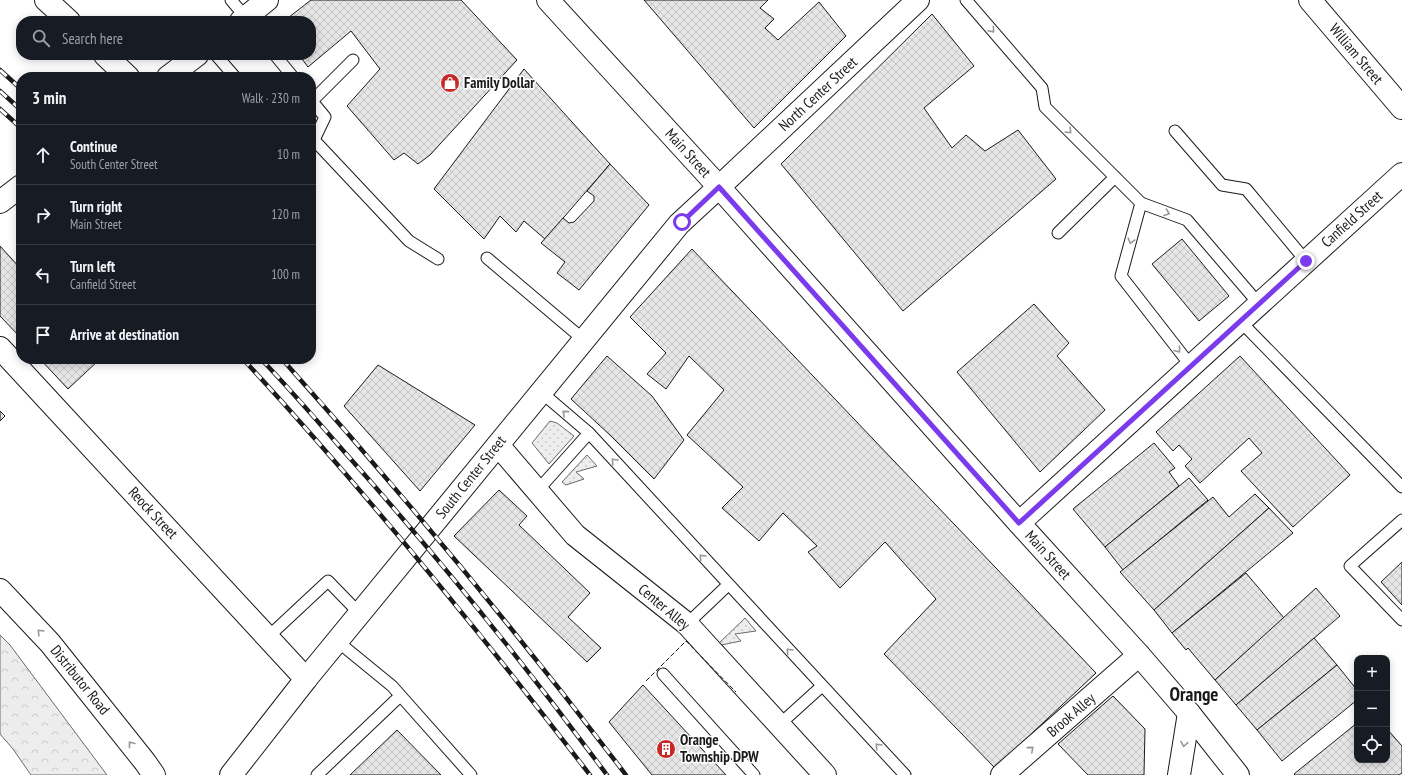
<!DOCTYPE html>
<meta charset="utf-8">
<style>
:root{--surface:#171b24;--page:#242831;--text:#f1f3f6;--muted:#9ea1a6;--line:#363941}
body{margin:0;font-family:"PT Sans Narrow",sans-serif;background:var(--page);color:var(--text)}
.controls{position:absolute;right:12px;bottom:12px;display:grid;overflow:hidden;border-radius:8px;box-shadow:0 2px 10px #0003}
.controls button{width:36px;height:36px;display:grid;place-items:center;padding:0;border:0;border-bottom:1px solid var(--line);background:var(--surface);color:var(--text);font:20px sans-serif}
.stop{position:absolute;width:12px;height:12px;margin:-9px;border:3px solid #7c3aed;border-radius:50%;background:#fff}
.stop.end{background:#7c3aed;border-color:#fff;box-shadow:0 1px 4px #0008}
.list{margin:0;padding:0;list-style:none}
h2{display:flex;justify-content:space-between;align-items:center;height:52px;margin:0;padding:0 16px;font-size:17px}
h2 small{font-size:13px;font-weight:400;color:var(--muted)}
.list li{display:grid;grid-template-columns:26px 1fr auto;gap:12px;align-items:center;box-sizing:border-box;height:60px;padding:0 16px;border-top:1px solid var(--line)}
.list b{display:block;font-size:15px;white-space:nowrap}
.list p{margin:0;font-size:13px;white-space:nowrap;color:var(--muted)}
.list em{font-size:13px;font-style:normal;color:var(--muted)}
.icon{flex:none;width:22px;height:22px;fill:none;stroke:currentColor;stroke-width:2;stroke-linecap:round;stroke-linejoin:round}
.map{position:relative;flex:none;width:1402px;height:775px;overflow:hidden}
.search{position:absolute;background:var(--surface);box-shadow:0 2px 10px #0003;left:16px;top:16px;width:300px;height:44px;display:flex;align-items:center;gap:10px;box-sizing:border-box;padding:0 14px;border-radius:16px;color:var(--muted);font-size:15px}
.panel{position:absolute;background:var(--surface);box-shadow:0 2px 10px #0003;left:16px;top:72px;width:300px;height:292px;border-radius:16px}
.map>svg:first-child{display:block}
</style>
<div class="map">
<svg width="1402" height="775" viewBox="0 0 1402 775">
<defs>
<pattern id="grass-dots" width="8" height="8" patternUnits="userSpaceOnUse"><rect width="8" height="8" fill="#ededed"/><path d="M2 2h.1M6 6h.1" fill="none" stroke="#cbcbcb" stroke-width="1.8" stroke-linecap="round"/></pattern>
<pattern id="forest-crowns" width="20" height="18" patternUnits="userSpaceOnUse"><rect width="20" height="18" fill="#ededed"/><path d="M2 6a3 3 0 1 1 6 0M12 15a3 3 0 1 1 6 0" fill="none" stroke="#cbcbcb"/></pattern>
<pattern id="building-cross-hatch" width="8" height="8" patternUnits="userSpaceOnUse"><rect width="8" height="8" fill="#e6e6e6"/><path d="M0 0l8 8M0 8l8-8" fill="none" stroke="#c5c5c5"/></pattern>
</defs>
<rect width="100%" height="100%" fill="#fff"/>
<g fill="url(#grass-dots)" stroke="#6a6a6a">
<polygon points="550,421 557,423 574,436 549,464 532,443"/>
<polygon points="587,455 597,466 576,472 584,479 566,485 562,482"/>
<polygon points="745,618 756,631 735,634 741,641 716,646"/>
</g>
<polygon fill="url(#forest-crowns)" stroke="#6a6a6a" points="0,635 10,645 107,775 31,775 13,749 0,734"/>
<g fill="url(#building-cross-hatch)" stroke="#1a1a1a">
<polygon points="311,0 461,0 517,60 430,155 418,164 404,153 394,160 347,106 380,69 351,31 308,67 299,55 311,55 311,21 284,21"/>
<polygon points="644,0 768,0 760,8 774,19 765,28 778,40 819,2 846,36 754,128"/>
<polygon points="932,14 974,66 924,108 952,148 966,135 985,151 1018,130 1056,179 903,311 781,164"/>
<polygon points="524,69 610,164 545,239 524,221 516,232 500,216 484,239 434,189"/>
<polygon points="610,164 649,205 579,290 557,273 565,262 541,243 563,218 569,223 574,222 594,201 594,196 587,191"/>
<polygon points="1182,239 1229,296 1199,321 1152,264"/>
<polygon points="0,246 21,269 21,338 0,316"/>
<polygon points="692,249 1096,673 995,768 884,654 936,599 885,542 840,588 808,552 817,546 783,513 759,541 722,508 743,487 687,435 724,390 689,356 666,389 647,374 666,353 630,317"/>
<polygon points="1034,304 1069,343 1057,356 1105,410 1040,472 957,372"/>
<polygon points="607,356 652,396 684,440 654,479 611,436 571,399"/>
<polygon points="1240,356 1350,475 1293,527 1241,471 1262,453 1249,438 1200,483 1185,466 1192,459 1179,445 1173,451 1156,432"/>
<polygon points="40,359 100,359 68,389"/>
<polygon points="378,365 475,425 420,491 344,406"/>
<polygon points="0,411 5,416 0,421"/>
<polygon points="1154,443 1175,468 1169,472 1179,486 1105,547 1073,509"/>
<polygon points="1189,478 1208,500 1123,570 1105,547"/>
<polygon points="499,490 527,516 519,525 590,593 568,617 601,648 587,662 454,536"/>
<polygon points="1255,494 1269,508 1154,610 1120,572 1213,497 1229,517"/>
<polygon points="1269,508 1293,533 1172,633 1154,610"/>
<polygon points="1402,562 1402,605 1381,582"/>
<polygon points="1246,573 1284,618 1215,680 1188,648 1186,650 1172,633"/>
<polygon points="1316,588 1340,616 1236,705 1215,680"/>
<polygon points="1314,638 1337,665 1257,730 1236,705"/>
<polygon points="1337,665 1357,690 1357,700 1282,761 1257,730"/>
<polygon points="643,685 726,775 652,775 609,722"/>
<polygon points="1113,696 1145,729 1144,775 1088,775 1058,744"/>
<polygon points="1357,723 1357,760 1387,760 1387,729 1402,746 1402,773 1399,775 1295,775 1294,774"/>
<polygon points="397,730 441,775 350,775"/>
</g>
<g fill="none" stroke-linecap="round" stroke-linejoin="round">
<g stroke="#1a1a1a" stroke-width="13">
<g id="lane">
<polyline points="231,0 247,19"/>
<polyline points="966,0 1042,88 1045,107 1141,203 1187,220 1259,304"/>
<polyline points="216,55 235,77"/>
<polyline points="275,55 293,77"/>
<polyline points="311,100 325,117 314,140 311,140"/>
<polyline points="312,101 353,60"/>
<polyline points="1175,131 1222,185 1246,189 1306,261"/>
<polyline points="314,140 409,241 438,259"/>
<polyline points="1141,203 1121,276 1191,366"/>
<polyline points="1058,233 1115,177"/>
<polyline points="487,258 584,340"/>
<polyline points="1240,321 1402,487"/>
<polyline points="541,392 589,433 905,775"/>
<polyline points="538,490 589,433"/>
<polyline points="1402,520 1350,566 1402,620"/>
<polyline points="687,624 728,585"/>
<polyline points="268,637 328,581 360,614"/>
<polyline points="337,641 392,686 471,775"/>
<polyline points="663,674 754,775"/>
<polyline points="780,724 822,686"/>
<polyline points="317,775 400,696"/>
</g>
</g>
<g stroke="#1a1a1a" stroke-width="24">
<g id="street">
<polyline points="46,0 69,21"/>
<polyline points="1310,0 1402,108"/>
<polyline points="241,21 267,0"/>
<polyline points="105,55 128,77"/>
<polyline points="168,77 197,55"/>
<polyline points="719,187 918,0"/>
<polyline points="0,202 21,186"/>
<polyline points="0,348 306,679"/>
<polyline points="498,445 575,535 687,624 825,775"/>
<polyline points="1019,523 1402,174"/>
<polyline points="1002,775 1139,655"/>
<polyline points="1179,775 1189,713"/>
</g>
</g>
<g stroke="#1a1a1a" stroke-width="24">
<g id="secondary">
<polyline points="0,590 50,643 145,762 154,775"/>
<polyline points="231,775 306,679 679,224 719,187"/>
</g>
</g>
<g stroke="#1a1a1a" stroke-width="24">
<polyline id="primary" points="548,0 719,187 1019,523 1139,655 1189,713 1238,775"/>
</g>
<use href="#lane" stroke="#fff" stroke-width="11"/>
<use href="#street" stroke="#fff" stroke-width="22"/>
<use href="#secondary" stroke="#fff" stroke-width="22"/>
<use href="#primary" stroke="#fff" stroke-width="22"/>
<g stroke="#1a1a1a" stroke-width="4.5">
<g id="rail">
<polyline points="0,70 21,89"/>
<polyline points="0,91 21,110"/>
<polyline points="0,109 21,128"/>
<path d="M243,359C365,491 480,632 590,775"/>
<path d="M261,359C288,387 314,417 340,447C434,552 523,662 607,775"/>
<path d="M282,359C402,493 517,632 626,775"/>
</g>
</g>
<use href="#rail" stroke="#fff" stroke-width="3" stroke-dasharray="9" stroke-linecap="butt"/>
<polyline stroke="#1a1a1a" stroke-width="1" stroke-dasharray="5 2" stroke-linecap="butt" points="646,681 686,641 736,692"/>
</g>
<defs><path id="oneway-chevron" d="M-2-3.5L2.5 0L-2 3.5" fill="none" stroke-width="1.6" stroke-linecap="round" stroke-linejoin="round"/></defs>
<g stroke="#989898">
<use href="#oneway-chevron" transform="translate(992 30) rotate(49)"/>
<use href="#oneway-chevron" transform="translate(1069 131) rotate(45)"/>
<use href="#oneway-chevron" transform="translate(1167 213) rotate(20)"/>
<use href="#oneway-chevron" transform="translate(1131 241) rotate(105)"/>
<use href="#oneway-chevron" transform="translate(1178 350) rotate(52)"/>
<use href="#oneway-chevron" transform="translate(565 413) rotate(-139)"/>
<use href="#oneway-chevron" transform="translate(614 461) rotate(-133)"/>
<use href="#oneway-chevron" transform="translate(702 557) rotate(-133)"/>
<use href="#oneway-chevron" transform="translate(40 632) rotate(-134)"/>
<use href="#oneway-chevron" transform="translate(789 651) rotate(-133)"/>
<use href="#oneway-chevron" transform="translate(131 744) rotate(-128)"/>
<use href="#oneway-chevron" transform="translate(1184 744) rotate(99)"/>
<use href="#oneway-chevron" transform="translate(878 746) rotate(-133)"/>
<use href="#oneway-chevron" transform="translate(1031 749) rotate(-41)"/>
</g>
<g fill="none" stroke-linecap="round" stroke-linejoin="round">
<polyline stroke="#7c3aed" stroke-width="5" points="682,222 719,187 1019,523 1306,261"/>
</g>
<defs>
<g id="shop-disc" transform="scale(1)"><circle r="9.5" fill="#c62828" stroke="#fff"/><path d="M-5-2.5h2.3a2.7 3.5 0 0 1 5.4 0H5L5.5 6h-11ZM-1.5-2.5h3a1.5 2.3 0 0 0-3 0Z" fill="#fff"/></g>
<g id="building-disc" transform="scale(1)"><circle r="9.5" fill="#c62828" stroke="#fff"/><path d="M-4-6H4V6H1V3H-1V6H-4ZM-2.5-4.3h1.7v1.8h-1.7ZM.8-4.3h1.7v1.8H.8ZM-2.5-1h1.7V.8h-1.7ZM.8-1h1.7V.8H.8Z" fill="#fff"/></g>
</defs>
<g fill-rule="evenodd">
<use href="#shop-disc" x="450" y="83"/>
<use href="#building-disc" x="666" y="749"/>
</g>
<g text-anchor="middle" stroke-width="3" stroke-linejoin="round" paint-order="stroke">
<g font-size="15" fill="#1a1a1a" stroke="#fff">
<text transform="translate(1356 54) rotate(50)" y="5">William Street</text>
<text transform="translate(818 94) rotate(-43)" y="5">North Center Street</text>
<text transform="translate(688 153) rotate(48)" y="5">Main Street</text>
<text transform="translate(1352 219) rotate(-42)" y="5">Canfield Street</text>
<text transform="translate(471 477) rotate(-51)" y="5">South Center Street</text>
<text transform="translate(153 513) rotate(47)" y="5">Reock Street</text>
<text transform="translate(1048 555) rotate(48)" y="5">Main Street</text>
<text transform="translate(664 607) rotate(40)" y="5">Center Alley</text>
<text transform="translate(80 680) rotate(51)" y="5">Distributor Road</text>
<text transform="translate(1071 715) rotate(-41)" y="5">Brook Alley</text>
</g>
<g font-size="15" font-weight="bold" fill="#1a1a1a" stroke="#fff" text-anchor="start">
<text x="464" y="88">Family Dollar</text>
<text x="680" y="745">Orange<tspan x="680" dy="17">Township DPW</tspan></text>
</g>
<g font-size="19" font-weight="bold" fill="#1a1a1a" stroke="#fff">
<text x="1194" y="701">Orange</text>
</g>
</g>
</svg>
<div class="controls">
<button>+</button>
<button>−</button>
<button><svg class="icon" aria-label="locate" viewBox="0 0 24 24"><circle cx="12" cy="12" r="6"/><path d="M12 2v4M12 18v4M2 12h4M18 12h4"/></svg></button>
</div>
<div class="stop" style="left:682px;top:222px"></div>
<div class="stop end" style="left:1306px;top:261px"></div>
<div class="search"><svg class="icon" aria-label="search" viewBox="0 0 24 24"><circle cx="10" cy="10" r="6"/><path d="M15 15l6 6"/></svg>Search here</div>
<section class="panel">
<h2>3 min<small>Walk · 230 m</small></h2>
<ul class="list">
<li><svg class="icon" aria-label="ahead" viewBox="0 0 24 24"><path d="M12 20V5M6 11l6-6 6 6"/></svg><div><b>Continue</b><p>South Center Street</p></div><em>10 m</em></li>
<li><svg class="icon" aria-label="right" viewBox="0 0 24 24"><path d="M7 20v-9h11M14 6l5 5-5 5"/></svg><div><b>Turn right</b><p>Main Street</p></div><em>120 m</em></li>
<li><svg class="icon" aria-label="left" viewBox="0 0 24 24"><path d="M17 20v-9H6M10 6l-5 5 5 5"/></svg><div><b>Turn left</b><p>Canfield Street</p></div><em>100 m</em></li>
<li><svg class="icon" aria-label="arrive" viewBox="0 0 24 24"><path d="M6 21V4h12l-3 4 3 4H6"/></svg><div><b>Arrive at destination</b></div></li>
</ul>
</section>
</div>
